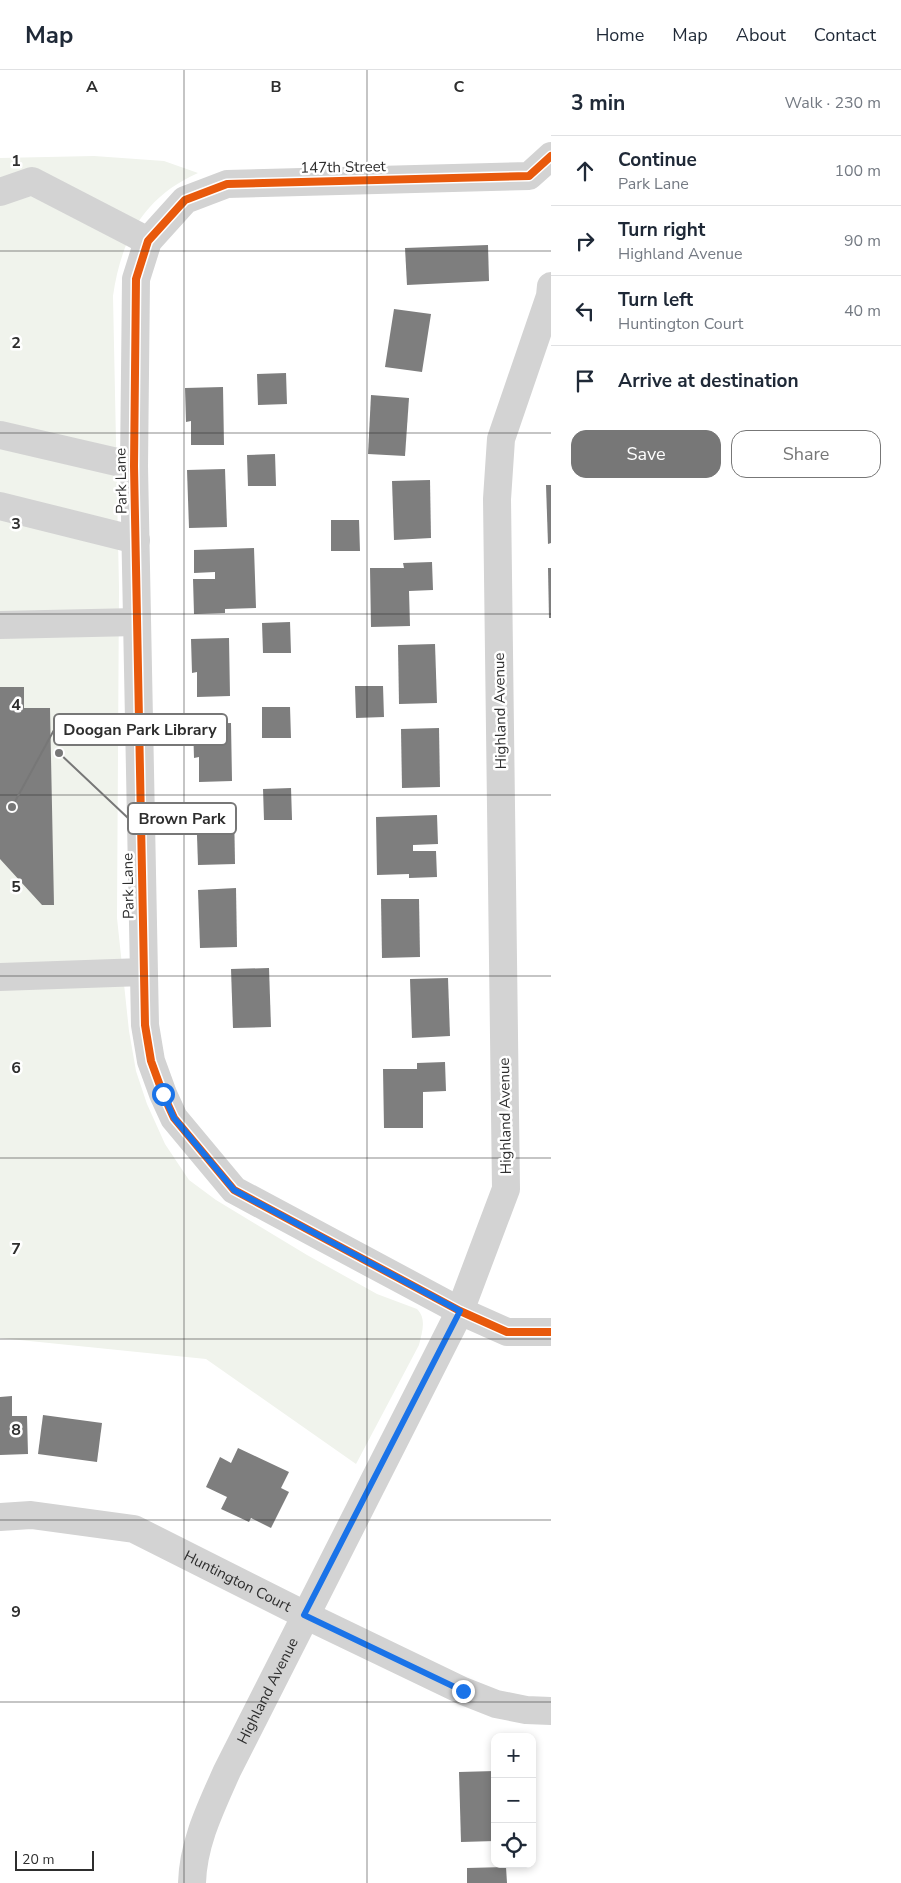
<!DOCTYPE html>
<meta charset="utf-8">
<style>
:root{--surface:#fff;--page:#f6f6f7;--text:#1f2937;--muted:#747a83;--line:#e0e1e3;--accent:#777}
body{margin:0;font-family:"Nunito Sans",sans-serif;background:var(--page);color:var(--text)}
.controls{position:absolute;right:15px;bottom:15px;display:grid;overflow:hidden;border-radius:10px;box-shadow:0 2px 8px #0003}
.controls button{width:45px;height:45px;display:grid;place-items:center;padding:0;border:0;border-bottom:1px solid var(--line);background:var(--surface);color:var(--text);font:25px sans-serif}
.scale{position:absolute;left:15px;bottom:12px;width:79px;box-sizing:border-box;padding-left:5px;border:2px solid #2e2e2e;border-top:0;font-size:14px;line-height:18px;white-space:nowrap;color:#2e2e2e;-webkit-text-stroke:4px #fff;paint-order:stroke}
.stop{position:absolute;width:15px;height:15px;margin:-11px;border:4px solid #1a73e8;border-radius:50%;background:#fff}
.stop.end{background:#1a73e8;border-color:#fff;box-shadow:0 1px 5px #0008}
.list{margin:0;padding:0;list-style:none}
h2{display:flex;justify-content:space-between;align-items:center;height:65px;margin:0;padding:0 20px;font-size:21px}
h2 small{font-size:16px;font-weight:400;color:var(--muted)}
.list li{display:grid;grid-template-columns:32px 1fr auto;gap:15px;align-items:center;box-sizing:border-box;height:70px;padding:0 20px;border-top:1px solid var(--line)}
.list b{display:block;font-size:19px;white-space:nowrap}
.list p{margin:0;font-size:16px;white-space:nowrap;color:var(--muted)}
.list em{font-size:16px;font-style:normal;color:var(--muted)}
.actions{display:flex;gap:10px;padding:15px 20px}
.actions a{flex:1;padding:11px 0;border:1px solid var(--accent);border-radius:15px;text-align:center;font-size:18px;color:var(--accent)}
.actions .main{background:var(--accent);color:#fff}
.icon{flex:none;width:28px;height:28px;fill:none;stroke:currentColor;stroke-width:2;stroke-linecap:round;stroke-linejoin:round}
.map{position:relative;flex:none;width:551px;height:1813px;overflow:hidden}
header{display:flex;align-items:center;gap:30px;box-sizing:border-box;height:70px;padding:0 25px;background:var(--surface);border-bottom:1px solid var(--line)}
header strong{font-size:24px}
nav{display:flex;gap:28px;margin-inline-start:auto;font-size:18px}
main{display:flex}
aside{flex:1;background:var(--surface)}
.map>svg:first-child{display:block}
</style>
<header>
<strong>Map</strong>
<nav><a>Home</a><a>Map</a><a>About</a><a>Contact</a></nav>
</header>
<main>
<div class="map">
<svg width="551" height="1813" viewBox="0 0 551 1813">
<rect width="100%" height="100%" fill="#fff"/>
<path fill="#f0f3ec" d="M94,86L164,91L198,103C144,127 121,169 113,226L119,518L117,848L129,961L136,1001L147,1034L165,1074L189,1110L216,1130L307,1185L377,1224L417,1239C427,1249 422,1262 419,1275L356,1394L206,1289L0,1268V88Z"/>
<g fill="#7e7e7e">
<polygon points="488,175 489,211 407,215 405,178"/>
<polygon points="394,239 431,244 422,302 385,297"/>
<polygon points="286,303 287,334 258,335 257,304"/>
<polygon points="223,317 224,375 191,375 191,351 186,352 185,318"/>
<polygon points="371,325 409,328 405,386 368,384"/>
<polygon points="275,384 276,416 248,416 247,385"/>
<polygon points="225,399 227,457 189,458 187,400"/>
<polygon points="430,410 431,468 394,470 392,411"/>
<polygon points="546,415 551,415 551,473 548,474"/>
<polygon points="331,450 359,450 360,481 331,481"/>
<polygon points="254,478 256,538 225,539 225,543 194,544 193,509 215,509 215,502 194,503 194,480"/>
<polygon points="432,492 433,520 409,521 410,556 371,557 370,498 404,498 403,493"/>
<polygon points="548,498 551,498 551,548 549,548"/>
<polygon points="290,552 291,583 263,583 262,553"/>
<polygon points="229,568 230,626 197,627 197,602 192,603 191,569"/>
<polygon points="435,574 437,633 399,634 398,575"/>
<polygon points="355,616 383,616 384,647 356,648"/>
<polygon points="0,617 24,617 24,638 50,638 54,835 42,835 0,789"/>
<polygon points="262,637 290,637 291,668 262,668"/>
<polygon points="231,653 232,711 199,712 199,687 194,688 193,654"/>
<polygon points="439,658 440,717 402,718 401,659"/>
<polygon points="291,718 292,750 264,750 263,719"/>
<polygon points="234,735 235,794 198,795 196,736"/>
<polygon points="437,745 438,774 413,775 413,781 436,781 437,807 409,808 409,804 377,805 376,747"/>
<polygon points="236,818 237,877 200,878 198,820"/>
<polygon points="381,829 419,829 420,887 382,888"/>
<polygon points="269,898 271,957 233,958 231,899"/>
<polygon points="448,908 450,966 412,968 410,909"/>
<polygon points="445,992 446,1021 423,1022 423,1058 384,1058 383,999 417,999 417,993"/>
<polygon points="12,1326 12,1346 27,1346 28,1384 0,1385 0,1327"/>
<polygon points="43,1345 102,1353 97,1392 38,1384"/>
<polygon points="238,1378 289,1402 281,1418 289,1422 271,1458 251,1448 249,1452 221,1439 227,1427 206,1417 220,1387 231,1393"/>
<polygon points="495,1701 495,1771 461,1772 459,1702"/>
<polygon points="506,1797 507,1813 467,1813 467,1798"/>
</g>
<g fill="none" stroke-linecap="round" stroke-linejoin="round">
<g stroke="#d3d3d3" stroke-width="28">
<polyline points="551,86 529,106 227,114 185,130 148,171 136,209 134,396 145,955 151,991 163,1024 174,1048 234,1120 460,1241 507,1262 551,1262"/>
<polyline points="0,122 32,111 148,171"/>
<polyline points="0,365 134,396"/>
<polyline points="0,436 136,470"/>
<polyline points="0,555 137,552"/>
<polyline points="0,907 143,902"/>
<path id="s1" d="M0,1447L31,1445L134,1459L305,1545L463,1621L496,1634L526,1640L551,1641"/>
<path id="s2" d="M192,1813C193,1773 211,1737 227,1701L460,1241L506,1119L497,429L501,369L550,226L551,216"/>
</g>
<g stroke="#fff" stroke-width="11">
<polyline id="cycleway" points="551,86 529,106 227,114 185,130 148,171 136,209 134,396 145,955 151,991 163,1024 174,1048 234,1120 460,1241 507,1262 551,1262"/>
</g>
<use href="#cycleway" stroke="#e8590c" stroke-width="8"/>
</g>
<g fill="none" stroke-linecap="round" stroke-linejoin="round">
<polyline stroke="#1a73e8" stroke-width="6" points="163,1024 174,1048 234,1120 460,1241 304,1545 463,1621"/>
</g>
<path fill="none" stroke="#2e2e2e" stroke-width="1" stroke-opacity="0.55" d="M184,0V1813M367,0V1813M0,181H551M0,363H551M0,544H551M0,725H551M0,906H551M0,1088H551M0,1269H551M0,1450H551M0,1632H551"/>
<g text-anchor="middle" stroke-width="5" stroke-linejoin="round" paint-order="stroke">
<g font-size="15" fill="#2e2e2e" stroke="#fff">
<text transform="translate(343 97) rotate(-1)" y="5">147th Street</text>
<text transform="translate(121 411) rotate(-91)" y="5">Park Lane</text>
<text transform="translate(500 641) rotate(-91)" y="5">Highland Avenue</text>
<text transform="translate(128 816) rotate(-91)" y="5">Park Lane</text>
<text transform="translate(505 1046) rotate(-91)" y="5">Highland Avenue</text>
<text dy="5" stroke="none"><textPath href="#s1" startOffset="251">Huntington Court</textPath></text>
<text dy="5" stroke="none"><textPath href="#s2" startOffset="208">Highland Avenue</textPath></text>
</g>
</g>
<g font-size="16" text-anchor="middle" font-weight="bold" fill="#2e2e2e" stroke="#fff" stroke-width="5" stroke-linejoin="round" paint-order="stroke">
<text x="92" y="22">A</text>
<text x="276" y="22">B</text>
<text x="459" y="22">C</text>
<text x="16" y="96">1</text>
<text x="16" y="278">2</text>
<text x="16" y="459">3</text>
<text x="16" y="640">4</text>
<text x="16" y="822">5</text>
<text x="16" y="1003">6</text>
<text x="16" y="1184">7</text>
<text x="16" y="1365">8</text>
<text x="16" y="1547">9</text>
</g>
<path fill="none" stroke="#777" stroke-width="2" d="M12 737L54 660M59 683L128 748"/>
<g fill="#777" stroke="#fff" stroke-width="2">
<circle cx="12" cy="737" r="5"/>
<circle cx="59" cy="683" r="5"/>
</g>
<g fill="#fff" stroke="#777" stroke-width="2">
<rect x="54" y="644" width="173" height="31" rx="5"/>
<rect x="128" y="733" width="108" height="31" rx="5"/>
</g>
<g font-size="16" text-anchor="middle" font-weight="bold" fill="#2e2e2e">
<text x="140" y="665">Doogan Park Library</text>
<text x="182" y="754">Brown Park</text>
</g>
</svg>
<div class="controls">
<button>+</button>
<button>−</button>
<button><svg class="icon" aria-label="locate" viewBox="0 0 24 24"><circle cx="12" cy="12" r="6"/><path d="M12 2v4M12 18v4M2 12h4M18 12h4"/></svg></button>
</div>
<div class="scale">20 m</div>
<div class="stop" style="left:163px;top:1024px"></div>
<div class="stop end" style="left:463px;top:1621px"></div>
</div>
<aside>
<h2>3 min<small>Walk · 230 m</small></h2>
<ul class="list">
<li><svg class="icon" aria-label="ahead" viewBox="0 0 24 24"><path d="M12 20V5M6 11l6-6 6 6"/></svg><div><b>Continue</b><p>Park Lane</p></div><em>100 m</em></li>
<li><svg class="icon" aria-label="right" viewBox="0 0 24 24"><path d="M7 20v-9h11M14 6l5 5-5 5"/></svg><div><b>Turn right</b><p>Highland Avenue</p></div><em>90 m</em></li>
<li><svg class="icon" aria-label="left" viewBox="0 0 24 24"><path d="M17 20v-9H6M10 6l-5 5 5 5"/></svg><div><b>Turn left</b><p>Huntington Court</p></div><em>40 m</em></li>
<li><svg class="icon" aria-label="arrive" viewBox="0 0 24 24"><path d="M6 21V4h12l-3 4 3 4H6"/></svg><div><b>Arrive at destination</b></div></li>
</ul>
<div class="actions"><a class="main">Save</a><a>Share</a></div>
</aside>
</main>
